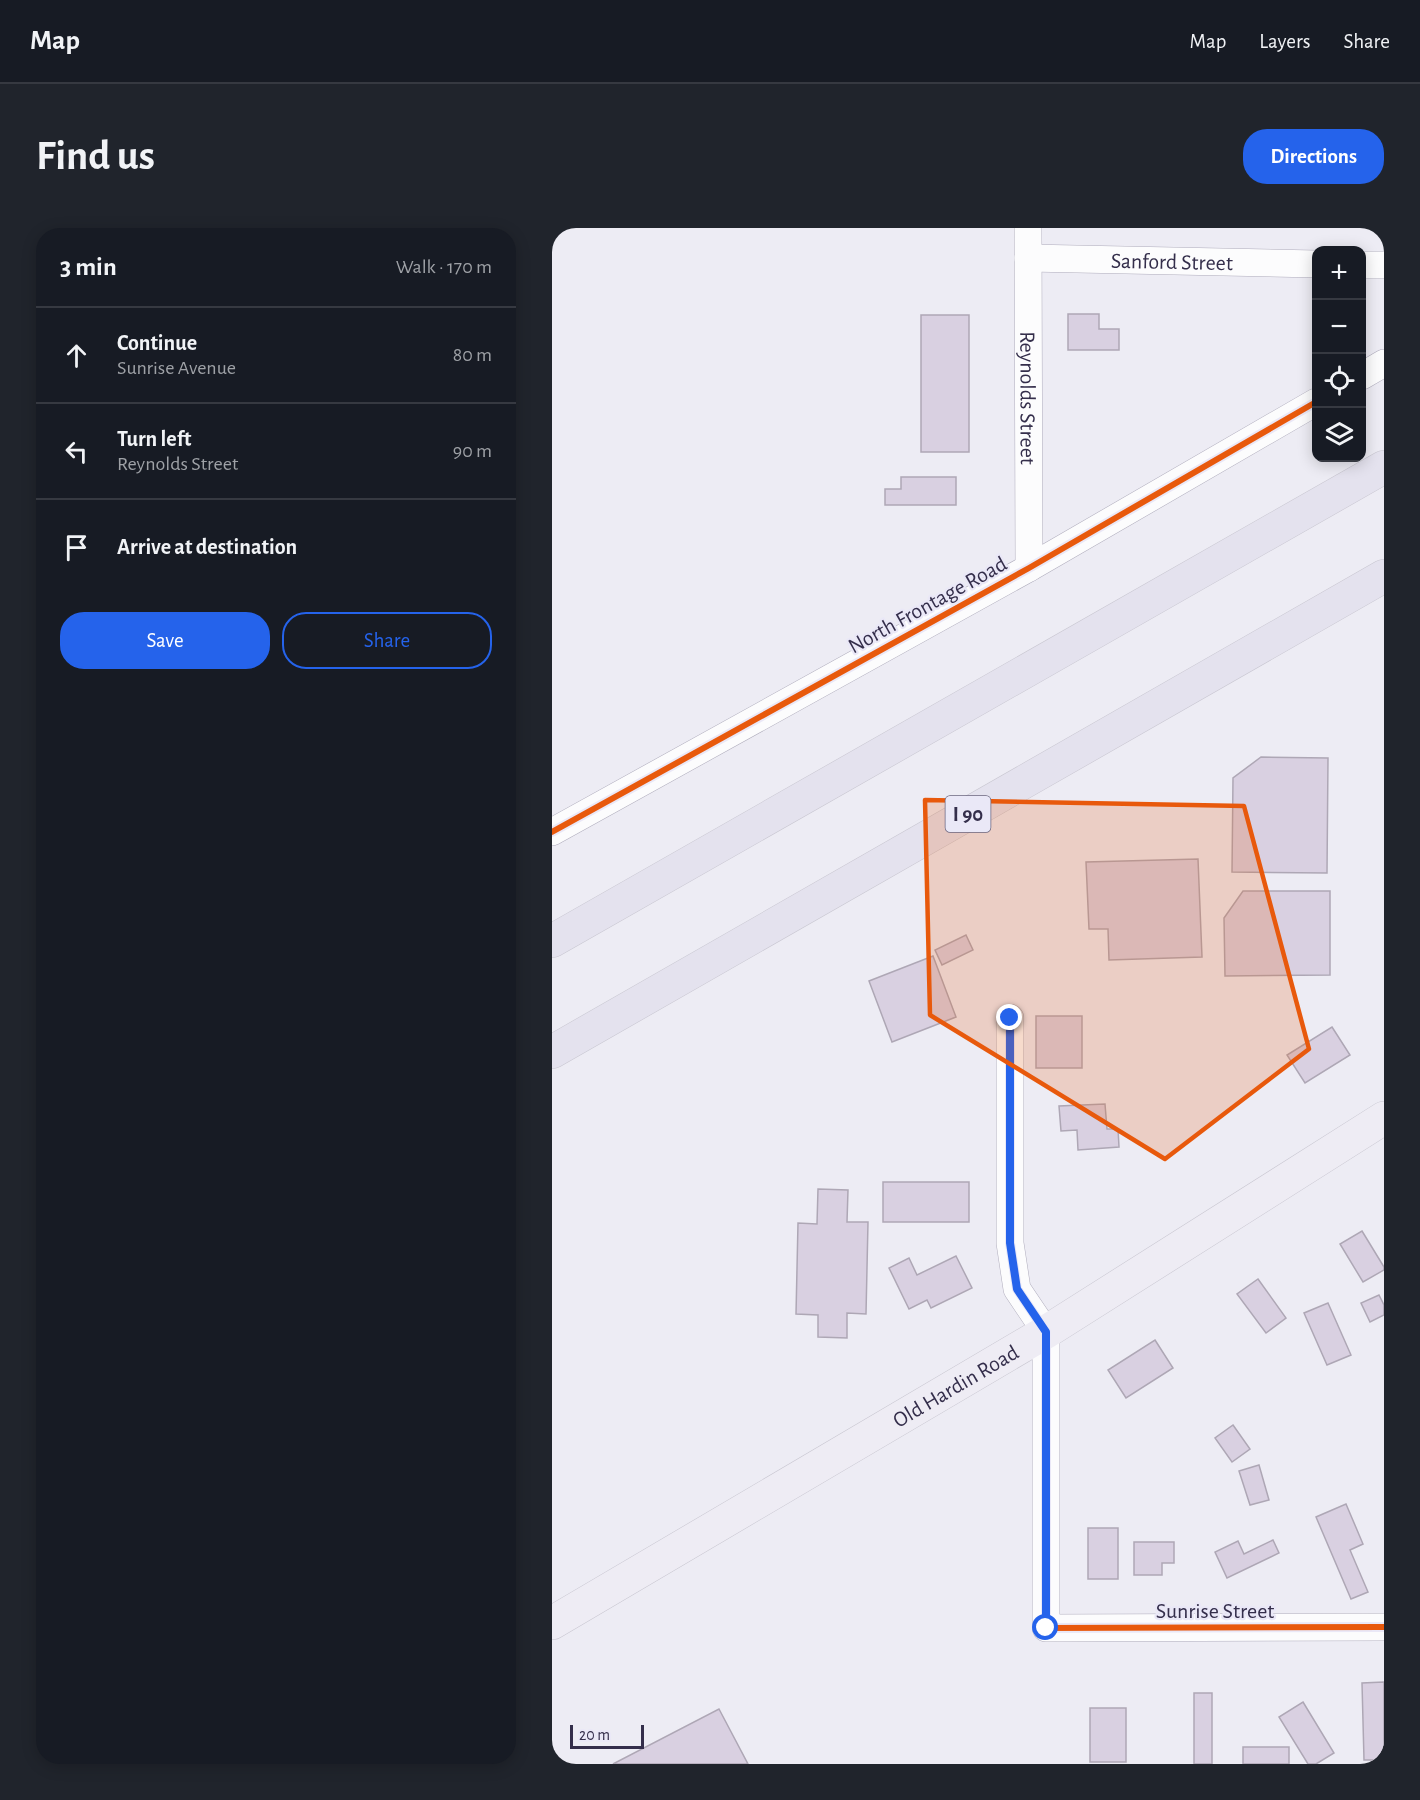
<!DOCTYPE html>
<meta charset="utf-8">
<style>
:root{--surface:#171b24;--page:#20242c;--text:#f1f3f6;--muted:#9ea1a6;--line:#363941;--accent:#2563eb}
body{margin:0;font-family:"Alegreya Sans",sans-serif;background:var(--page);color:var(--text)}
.controls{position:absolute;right:18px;top:18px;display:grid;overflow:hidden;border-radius:12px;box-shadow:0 3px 15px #0003}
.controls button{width:54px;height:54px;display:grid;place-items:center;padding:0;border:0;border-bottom:2px solid var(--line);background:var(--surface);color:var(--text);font:30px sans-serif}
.scale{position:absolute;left:18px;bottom:15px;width:74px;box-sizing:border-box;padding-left:6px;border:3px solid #342e4b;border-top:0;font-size:16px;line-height:21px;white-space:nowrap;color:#342e4b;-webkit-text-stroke:4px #eae8f7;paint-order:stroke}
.stop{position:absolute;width:18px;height:18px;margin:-14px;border:4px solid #2563eb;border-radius:50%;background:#fff}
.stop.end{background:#2563eb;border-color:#fff;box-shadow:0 2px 6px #0008}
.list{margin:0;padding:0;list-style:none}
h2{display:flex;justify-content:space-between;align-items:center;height:78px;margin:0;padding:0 24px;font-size:26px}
h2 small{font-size:20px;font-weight:400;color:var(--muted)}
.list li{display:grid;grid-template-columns:39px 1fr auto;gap:18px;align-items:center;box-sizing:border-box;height:96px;padding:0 24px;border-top:2px solid var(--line)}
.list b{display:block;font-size:22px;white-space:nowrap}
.list p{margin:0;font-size:20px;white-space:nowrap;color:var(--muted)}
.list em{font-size:20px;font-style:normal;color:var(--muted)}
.actions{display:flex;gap:12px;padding:18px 24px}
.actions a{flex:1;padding:14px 0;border:2px solid var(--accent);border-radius:24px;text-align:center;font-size:21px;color:var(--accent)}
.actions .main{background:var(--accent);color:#fff}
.icon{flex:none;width:33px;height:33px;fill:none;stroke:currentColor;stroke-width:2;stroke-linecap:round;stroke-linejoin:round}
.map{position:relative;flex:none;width:832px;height:1536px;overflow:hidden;border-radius:24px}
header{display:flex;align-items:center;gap:36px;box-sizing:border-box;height:84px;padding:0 30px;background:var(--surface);border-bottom:2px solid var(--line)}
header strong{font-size:28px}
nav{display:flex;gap:33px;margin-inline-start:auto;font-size:21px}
.intro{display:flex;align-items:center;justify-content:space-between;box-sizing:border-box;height:144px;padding:0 36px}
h1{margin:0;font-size:42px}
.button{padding:15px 27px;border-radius:24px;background:var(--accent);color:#fff;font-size:21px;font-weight:700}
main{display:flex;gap:36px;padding:0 36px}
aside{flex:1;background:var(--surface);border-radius:24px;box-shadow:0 3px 15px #0003}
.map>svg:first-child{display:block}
</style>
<header>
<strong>Map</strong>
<nav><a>Map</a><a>Layers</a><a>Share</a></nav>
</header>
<div class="intro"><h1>Find us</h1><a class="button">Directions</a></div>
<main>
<aside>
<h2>3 min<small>Walk · 170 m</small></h2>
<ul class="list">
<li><svg class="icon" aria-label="ahead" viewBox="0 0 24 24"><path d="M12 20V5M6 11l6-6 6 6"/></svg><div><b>Continue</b><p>Sunrise Avenue</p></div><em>80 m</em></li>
<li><svg class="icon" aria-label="left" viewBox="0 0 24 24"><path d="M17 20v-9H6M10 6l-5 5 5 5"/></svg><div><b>Turn left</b><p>Reynolds Street</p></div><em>90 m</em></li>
<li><svg class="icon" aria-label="arrive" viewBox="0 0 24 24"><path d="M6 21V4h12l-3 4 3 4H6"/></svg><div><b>Arrive at destination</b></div></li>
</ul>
<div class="actions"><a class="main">Save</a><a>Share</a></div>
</aside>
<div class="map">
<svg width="832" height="1536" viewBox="0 0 832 1536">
<rect width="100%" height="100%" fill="#edecf4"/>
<g fill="#d9d0e1" stroke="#aea7b5" stroke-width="1.5">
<polygon points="516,86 547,86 547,101 567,101 567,122 516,122"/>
<rect x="369" y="87" width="48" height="137"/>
<polygon points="349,249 404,249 404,277 333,277 333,261 349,261"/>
<polygon points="709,529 776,530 775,645 680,644 681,550"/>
<polygon points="646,631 650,729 557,732 556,701 537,701 534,634"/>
<polygon points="691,663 778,663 778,747 673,748 672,690"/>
<polygon points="414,707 421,722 390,737 383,722"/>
<polygon points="381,728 404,789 340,814 317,753"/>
<rect x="484" y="788" width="46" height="52"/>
<polygon points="780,799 798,827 753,855 735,827"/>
<polygon points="553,876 555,901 566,901 567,919 526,922 525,902 509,903 507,878"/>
<rect x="331" y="954" width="86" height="40"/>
<polygon points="266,961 296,962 295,994 316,994 314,1086 295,1085 295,1110 266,1109 266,1087 244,1086 246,995 265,996"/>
<polygon points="810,1003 832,1039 832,1042 811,1054 788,1016"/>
<polygon points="404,1028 420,1060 379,1080 375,1072 357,1081 337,1040 357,1030 365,1047"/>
<polygon points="706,1051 734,1090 714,1105 685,1066"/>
<polygon points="827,1067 832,1077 832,1087 818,1094 809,1075"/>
<polygon points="776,1075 799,1127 775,1137 752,1085"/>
<polygon points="603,1112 621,1140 574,1170 556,1142"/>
<polygon points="681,1197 698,1221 680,1234 663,1210"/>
<polygon points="707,1237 717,1272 698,1277 687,1243"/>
<polygon points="794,1276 811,1316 798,1322 816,1364 799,1371 764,1289"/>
<rect x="536" y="1300" width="30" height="51"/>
<polygon points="721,1312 727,1325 675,1350 663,1324 686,1313 692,1326"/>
<polygon points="582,1314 622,1314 622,1335 610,1335 610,1347 582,1347"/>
<polygon points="832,1454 832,1532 812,1532 810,1455"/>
<rect x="642" y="1465" width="18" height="71"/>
<polygon points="751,1474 782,1525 764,1536 756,1536 727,1489"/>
<rect x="538" y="1480" width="36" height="54"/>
<polygon points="167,1481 196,1536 61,1536"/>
<rect x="691" y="1519" width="46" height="17"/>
</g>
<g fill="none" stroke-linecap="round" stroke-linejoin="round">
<g stroke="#afacbc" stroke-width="28">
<g id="minor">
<path id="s1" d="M476,0L477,340"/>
<path id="s2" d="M476,30L764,36"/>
<polyline points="810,37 832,37"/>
<polyline points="810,148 832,135"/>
<polyline points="0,604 477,340 764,174"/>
<polyline points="458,790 458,1015 465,1061 494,1104 494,1400 832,1399"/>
</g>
</g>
<g stroke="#c8c6d0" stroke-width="34">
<g id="major">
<path id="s3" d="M0,1395L494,1104L832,890"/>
</g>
</g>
<g stroke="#c8c6d0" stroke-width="34">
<g id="highway">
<polyline points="0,713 832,239"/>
<polyline points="0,824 832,348"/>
</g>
</g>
<use href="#minor" stroke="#fcfcfd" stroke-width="27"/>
<use href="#major" stroke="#eeecf4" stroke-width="33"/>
<use href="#highway" stroke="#e4e2ee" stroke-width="33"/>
<g stroke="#eae8f7" stroke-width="10">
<g id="cycleway">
<polyline points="0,604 477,340 764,174"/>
<polyline points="458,790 458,1015 465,1061 494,1104 494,1400 832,1399"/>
</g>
</g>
<use href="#cycleway" stroke="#e8590c" stroke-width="6"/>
</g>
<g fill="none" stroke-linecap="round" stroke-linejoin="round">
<polyline stroke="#2563eb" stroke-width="8" points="458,790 458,1015 465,1061 494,1104 494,1400"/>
</g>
<path fill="#e8590c" fill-opacity="0.2" stroke="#e8590c" stroke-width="4.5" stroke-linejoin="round" d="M373,572L692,578L757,821L613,931L378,787Z"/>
<g text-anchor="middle" stroke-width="4.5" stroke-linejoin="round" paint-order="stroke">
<rect fill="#eae8f7" stroke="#6b667f" stroke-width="1.5" x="393.5" y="568" width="45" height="36" rx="4.5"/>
<g font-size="21" font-weight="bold" fill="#342e4b">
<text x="416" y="593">I 90</text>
</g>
<g font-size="22" fill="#342e4b" stroke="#eae8f7">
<text dy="8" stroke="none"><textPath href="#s2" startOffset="144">Sanford Street</textPath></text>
<text dy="8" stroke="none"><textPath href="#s1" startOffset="170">Reynolds Street</textPath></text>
<text transform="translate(375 376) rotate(-29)" y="8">North Frontage Road</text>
<text dy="8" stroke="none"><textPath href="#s3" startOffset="468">Old Hardin Road</textPath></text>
<text x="663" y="1390">Sunrise Street</text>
</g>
</g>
</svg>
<div class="controls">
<button>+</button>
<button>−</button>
<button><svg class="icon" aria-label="locate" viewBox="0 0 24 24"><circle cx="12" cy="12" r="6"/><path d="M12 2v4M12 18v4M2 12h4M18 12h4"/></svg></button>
<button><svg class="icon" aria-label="layers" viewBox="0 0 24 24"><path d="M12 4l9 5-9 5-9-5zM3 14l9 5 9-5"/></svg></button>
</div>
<div class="scale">20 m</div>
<div class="stop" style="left:494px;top:1400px"></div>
<div class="stop end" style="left:458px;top:790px"></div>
</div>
</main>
